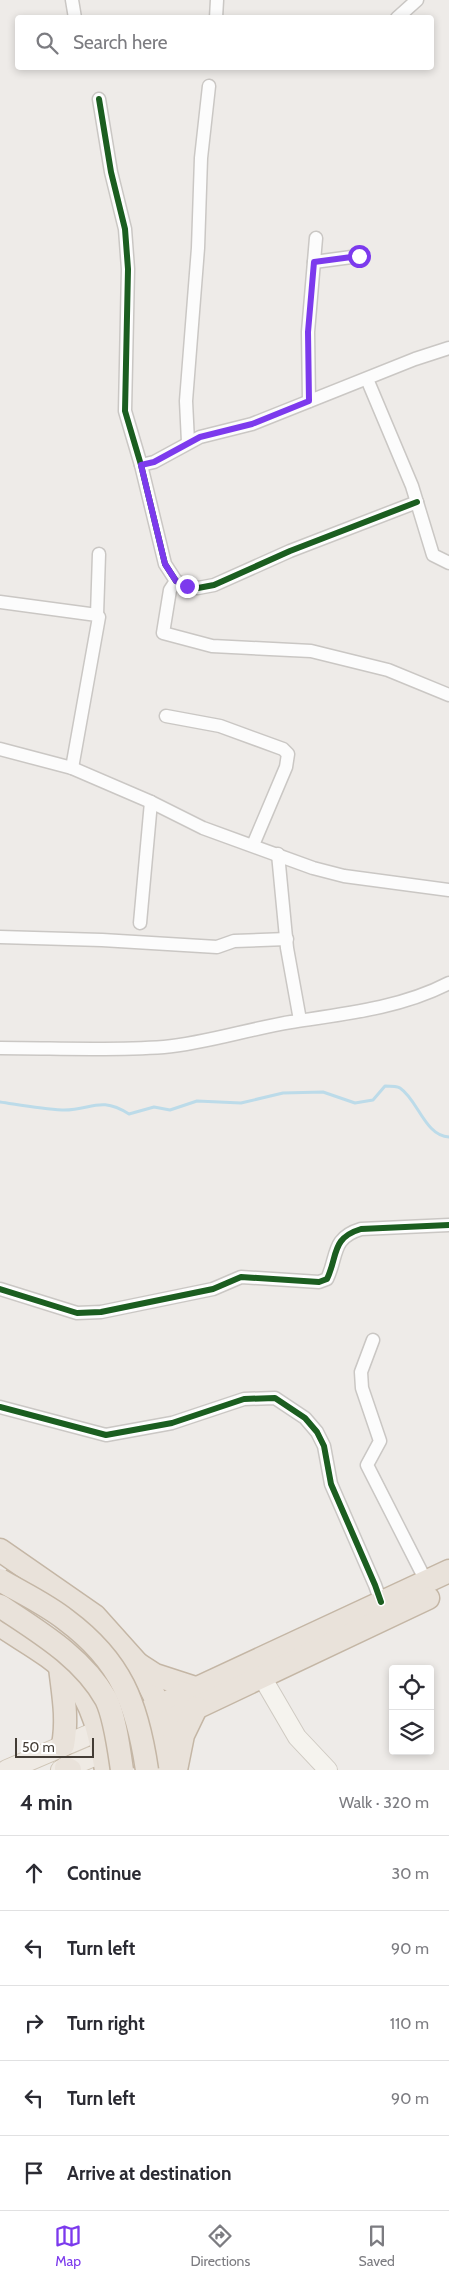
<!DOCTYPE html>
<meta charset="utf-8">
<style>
:root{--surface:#fff;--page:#f2f2f3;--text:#2b2b33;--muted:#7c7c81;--line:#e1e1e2;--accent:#7c3aed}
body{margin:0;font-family:Cabin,sans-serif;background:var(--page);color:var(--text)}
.controls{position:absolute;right:15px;bottom:15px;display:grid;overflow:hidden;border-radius:5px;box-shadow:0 2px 8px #0003}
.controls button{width:45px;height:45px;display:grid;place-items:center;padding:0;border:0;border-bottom:1px solid var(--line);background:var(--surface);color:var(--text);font:25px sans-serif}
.scale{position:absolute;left:15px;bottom:12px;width:79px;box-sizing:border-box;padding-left:5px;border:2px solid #433c35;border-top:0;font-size:14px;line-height:18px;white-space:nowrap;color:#433c35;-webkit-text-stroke:4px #fff;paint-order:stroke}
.stop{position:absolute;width:15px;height:15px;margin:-11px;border:4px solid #7c3aed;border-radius:50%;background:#fff}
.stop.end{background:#7c3aed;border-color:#fff;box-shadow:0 1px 5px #0008}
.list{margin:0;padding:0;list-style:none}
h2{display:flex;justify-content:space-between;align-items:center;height:65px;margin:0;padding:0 20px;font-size:21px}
h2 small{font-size:16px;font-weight:400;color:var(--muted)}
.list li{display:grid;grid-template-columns:32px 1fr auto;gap:15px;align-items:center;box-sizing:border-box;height:75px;padding:0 20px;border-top:1px solid var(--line)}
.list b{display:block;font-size:19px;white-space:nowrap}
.list em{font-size:16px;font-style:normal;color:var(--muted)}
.icon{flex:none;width:28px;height:28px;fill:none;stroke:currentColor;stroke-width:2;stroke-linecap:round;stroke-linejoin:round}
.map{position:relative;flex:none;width:449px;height:1770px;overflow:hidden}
.search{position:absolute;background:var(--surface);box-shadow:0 2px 8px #0003;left:15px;right:15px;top:15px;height:55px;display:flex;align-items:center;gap:12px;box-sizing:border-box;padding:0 18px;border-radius:5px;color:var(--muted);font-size:19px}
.sheet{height:440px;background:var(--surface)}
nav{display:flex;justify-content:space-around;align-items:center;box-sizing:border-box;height:70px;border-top:1px solid var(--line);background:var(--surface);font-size:14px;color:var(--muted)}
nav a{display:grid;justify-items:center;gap:2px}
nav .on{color:var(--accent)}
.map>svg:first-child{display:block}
</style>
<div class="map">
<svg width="449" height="1770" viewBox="0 0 449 1770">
<rect width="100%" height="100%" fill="#eeebe8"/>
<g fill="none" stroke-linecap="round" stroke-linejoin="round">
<path stroke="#bcdbe9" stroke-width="3" d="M0,1102C20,1105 41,1109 62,1110C91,1111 99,1095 129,1114L154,1107L170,1110L197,1101L241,1103L283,1093L323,1092L355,1103L373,1100L385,1086C390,1086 397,1086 400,1088C418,1100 425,1136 449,1137"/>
<g stroke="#cac7c4" stroke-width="15">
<g id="street">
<polyline points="72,0 75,18"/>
<polyline points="216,18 217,0"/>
<polyline points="397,18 417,0"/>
<polyline points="99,99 111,172 125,229 128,269 125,411 141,465 165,564 176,581 187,586 198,588 214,585 290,551 417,502"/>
<polyline points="314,262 359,256"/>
<polyline points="367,379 412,486 433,555 449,563"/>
<polyline points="309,401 308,332 316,238"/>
<polyline points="188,442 186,401 198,248 201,158 209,86"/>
<polyline points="141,465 154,462 200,437 252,424 415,359 449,348"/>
<polyline points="176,581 170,590 163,633 212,646 311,651 388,670 449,695"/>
<polyline points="0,602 97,615 99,617 72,768"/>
<polyline points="97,615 99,554"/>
<polyline points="166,716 220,726 283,749 288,754 286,767 253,845"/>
<polyline points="0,749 72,768 151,802 203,828 313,868 344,876 449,890"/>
<polyline points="278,854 287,948 300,1020"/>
<polyline points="140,923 151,802"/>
<polyline points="0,937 102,940 217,947 234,941 287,939"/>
<path d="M0,1048C55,1048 109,1051 164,1047C207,1043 248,1029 291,1022C344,1014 401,1008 449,983"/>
<path d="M0,1289L77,1313L101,1312L213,1289L241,1277L319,1282L327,1279C338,1256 331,1238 361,1229L449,1225"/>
<polyline points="373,1340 361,1372 362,1388 380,1441 367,1465 426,1581"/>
<polyline points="0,1407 106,1435 172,1423 244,1399 275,1398 305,1418 317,1432 324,1446 331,1484 375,1585 381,1602"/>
</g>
</g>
<g stroke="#cfcac2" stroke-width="20">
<polyline id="secondary" points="262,1677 297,1737 328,1770"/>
</g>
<g stroke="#cfc5b6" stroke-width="22">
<g id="primary">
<polyline points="7,1770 98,1731"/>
<polyline points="61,1770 103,1752"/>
</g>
</g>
<g stroke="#c4b6a5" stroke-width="25">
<g id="highway">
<polyline points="0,1550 95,1616 138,1664 159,1705 169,1770"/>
<path d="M0,1625C23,1641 53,1656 71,1677C94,1703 100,1737 106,1770"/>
<polyline points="138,1664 155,1675 195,1688"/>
<path d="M60,1667C63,1694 68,1718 63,1745"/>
<polyline points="98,1731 148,1711 449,1571"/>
<polyline points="103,1752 428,1598"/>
<polyline points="66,1768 70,1770"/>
<polyline points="176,1770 183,1735 196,1708"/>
</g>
</g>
<use href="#street" stroke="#fcfcfc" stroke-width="12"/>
<use href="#secondary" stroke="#f5f3ee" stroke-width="18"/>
<use href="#primary" stroke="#efeae4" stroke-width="20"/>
<use href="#highway" stroke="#e9e2da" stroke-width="22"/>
<g stroke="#c4b6a5" stroke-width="25" stroke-linecap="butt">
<g id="highway-bridge">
<path d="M0,1580C22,1593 46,1604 66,1620C121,1661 137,1703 147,1770"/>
<path d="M0,1606C39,1632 82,1657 106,1699C115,1717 119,1750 122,1770"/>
</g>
</g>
<use href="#highway-bridge" stroke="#e9e2da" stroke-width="22"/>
<g stroke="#fff" stroke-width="9">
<g id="cycleway">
<polyline points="99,99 111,172 125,229 128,269 125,411 141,465 165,564 176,581 187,586 198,588 214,585 290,551 417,502"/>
<path d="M0,1289L77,1313L101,1312L213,1289L241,1277L319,1282L327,1279C338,1256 331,1238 361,1229L449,1225"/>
<polyline points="0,1407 106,1435 172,1423 244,1399 275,1398 305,1418 317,1432 324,1446 331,1484 375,1585 381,1602"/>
</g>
</g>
<use href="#cycleway" stroke="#1b5e20" stroke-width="6"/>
</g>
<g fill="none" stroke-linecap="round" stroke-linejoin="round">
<polyline stroke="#7c3aed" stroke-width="6" points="187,586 176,581 165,564 141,465 154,462 200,437 252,424 309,401 308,332 314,262 359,256"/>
</g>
</svg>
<div class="controls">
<button><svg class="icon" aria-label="locate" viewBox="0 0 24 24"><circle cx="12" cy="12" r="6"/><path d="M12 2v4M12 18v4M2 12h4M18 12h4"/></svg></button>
<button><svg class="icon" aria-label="layers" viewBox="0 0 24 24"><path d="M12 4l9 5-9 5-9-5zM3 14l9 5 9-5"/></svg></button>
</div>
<div class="scale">50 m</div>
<div class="stop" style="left:359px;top:256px"></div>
<div class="stop end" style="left:187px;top:586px"></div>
<div class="search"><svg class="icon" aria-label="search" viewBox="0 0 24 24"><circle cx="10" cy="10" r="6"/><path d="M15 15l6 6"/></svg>Search here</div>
</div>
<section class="sheet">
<h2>4 min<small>Walk · 320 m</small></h2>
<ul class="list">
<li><svg class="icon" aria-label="ahead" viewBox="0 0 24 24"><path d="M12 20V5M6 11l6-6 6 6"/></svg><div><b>Continue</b></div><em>30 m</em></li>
<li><svg class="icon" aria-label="left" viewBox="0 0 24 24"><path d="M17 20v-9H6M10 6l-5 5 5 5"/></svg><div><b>Turn left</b></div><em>90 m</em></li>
<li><svg class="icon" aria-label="right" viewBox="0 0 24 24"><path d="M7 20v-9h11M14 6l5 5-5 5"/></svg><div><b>Turn right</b></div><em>110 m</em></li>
<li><svg class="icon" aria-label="left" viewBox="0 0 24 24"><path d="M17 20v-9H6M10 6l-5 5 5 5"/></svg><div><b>Turn left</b></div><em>90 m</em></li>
<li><svg class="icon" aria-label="arrive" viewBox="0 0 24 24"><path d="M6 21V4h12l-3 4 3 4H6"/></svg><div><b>Arrive at destination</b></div></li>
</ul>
</section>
<nav>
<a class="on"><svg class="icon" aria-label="map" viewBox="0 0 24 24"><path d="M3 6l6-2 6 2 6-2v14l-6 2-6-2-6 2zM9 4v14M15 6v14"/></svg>Map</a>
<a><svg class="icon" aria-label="directions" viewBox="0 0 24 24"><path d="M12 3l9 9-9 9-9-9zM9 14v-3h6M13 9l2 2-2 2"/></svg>Directions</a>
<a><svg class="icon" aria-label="saved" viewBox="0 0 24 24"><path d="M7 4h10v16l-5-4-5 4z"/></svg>Saved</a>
</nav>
